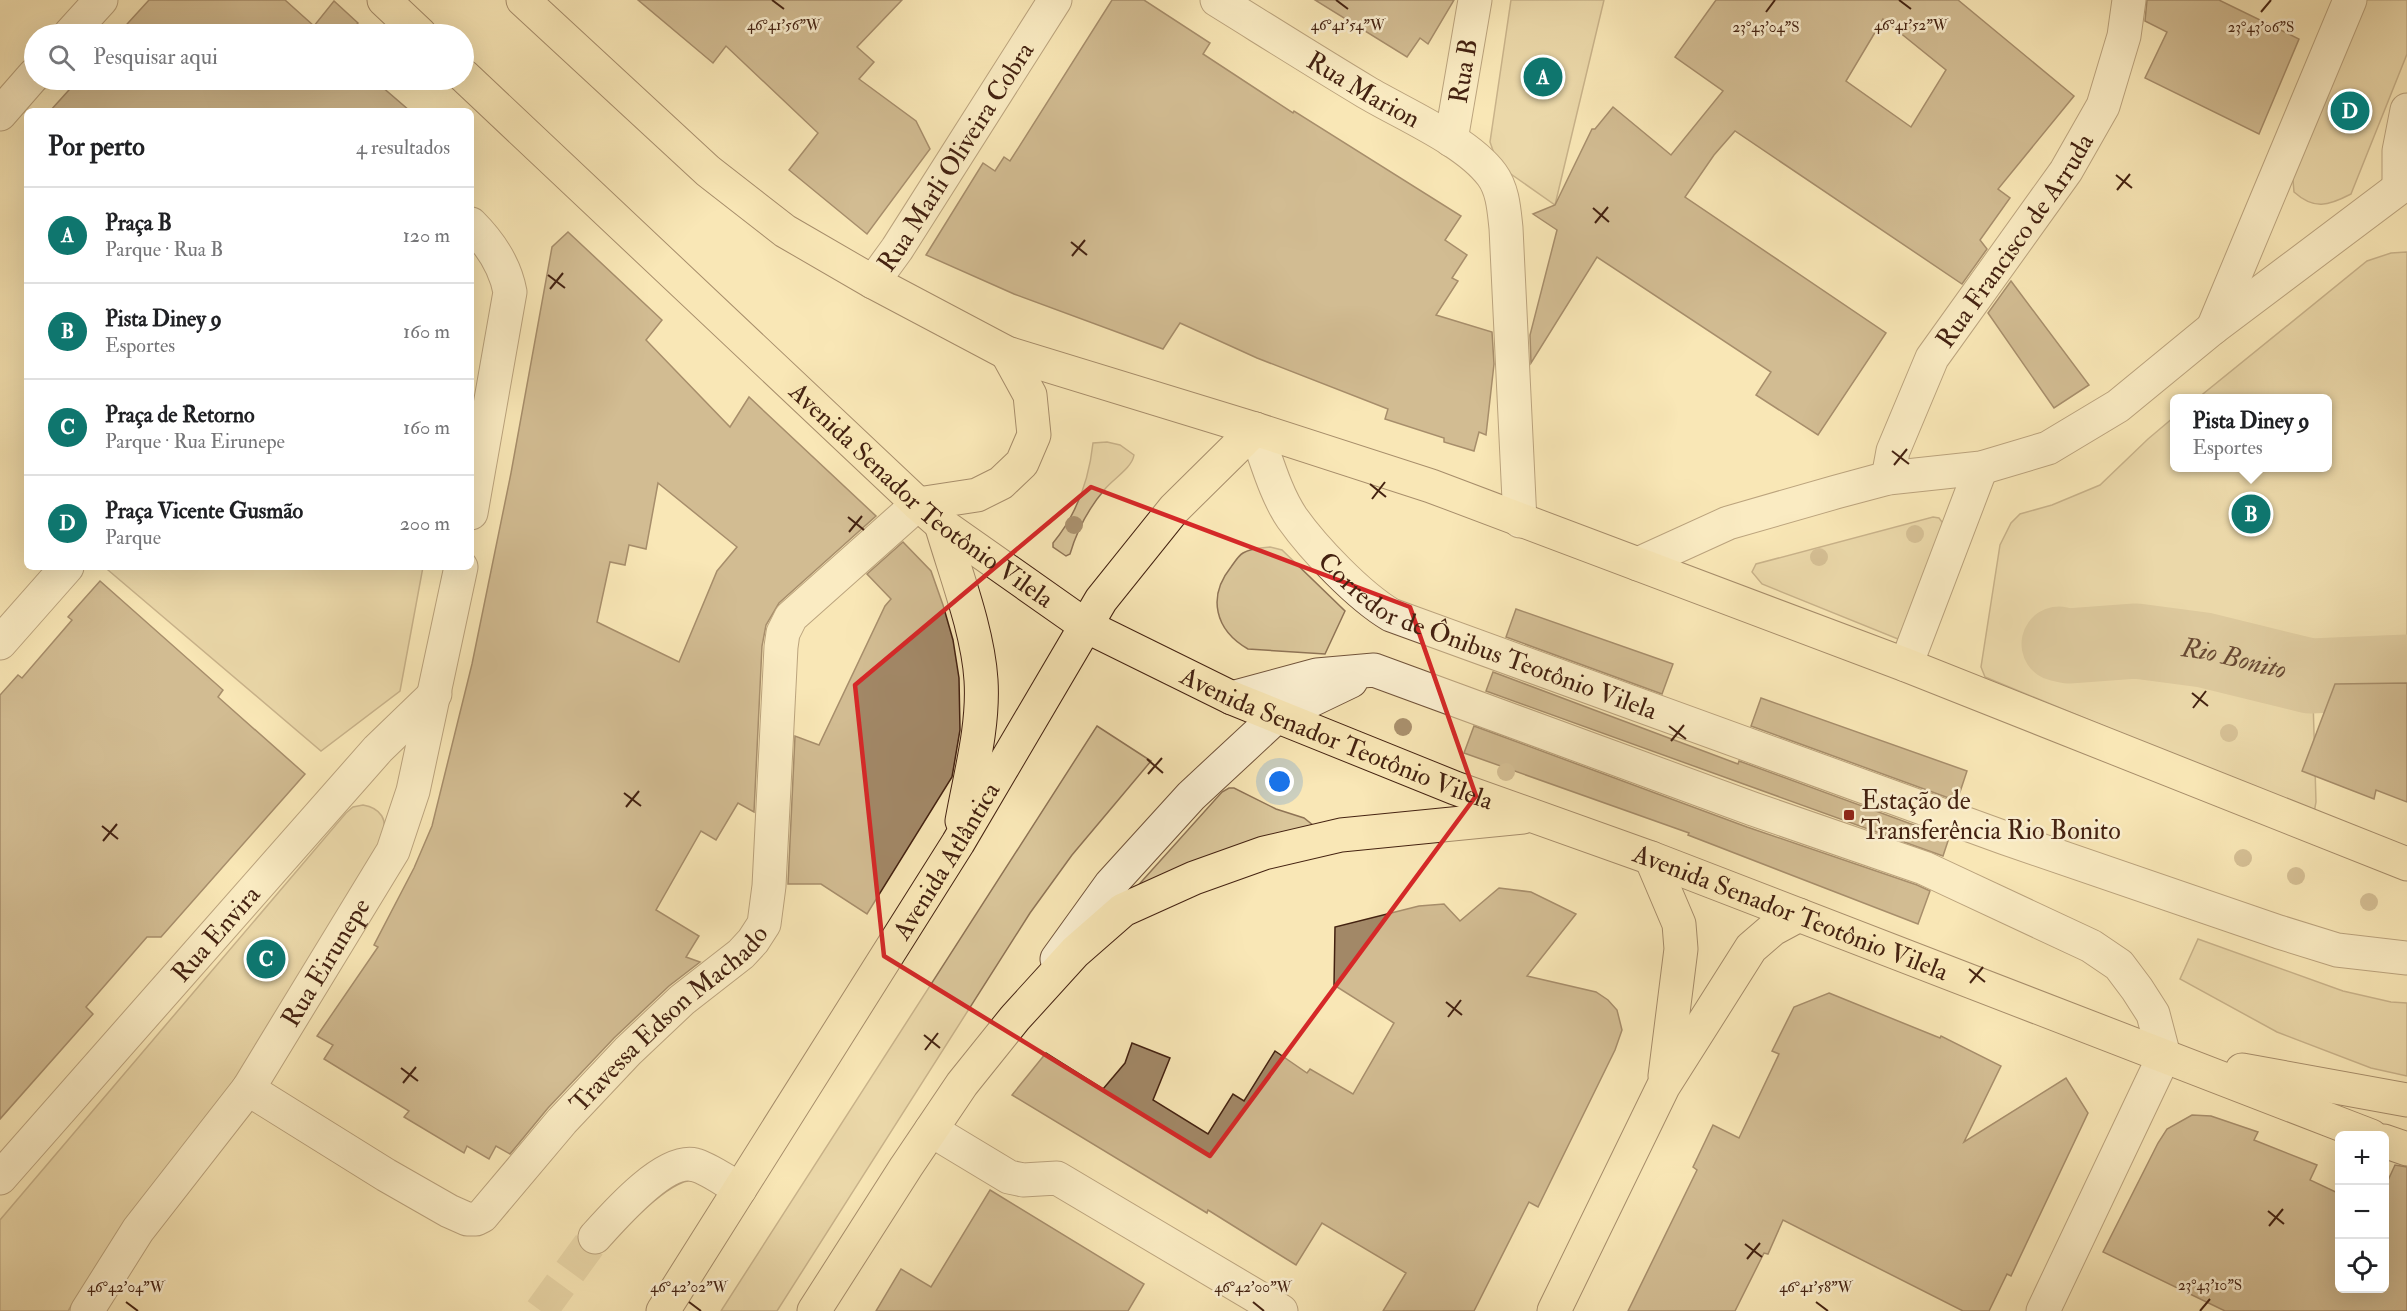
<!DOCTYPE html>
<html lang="pt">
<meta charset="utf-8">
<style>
:root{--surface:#fff;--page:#f6f6f6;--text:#202124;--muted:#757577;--line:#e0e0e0;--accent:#0f766e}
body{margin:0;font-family:"IM FELL Double Pica",serif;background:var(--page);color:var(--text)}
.controls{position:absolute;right:18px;bottom:18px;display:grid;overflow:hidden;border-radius:9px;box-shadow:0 6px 24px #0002}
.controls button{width:54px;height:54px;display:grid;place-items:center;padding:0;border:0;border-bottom:2px solid var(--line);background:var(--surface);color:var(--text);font:30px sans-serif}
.you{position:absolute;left:1280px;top:782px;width:21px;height:21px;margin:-15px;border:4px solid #fff;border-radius:50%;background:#1a73e8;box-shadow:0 0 0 9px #1a73e833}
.badge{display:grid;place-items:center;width:39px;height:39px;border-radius:50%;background:var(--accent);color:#fff;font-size:20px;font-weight:700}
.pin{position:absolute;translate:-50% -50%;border:3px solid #fff;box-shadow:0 2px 6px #0006}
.popup{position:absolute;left:2170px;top:394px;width:162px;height:78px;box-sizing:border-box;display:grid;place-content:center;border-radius:9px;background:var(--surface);filter:drop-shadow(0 2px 4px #0005);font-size:20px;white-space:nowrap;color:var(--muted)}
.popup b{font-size:22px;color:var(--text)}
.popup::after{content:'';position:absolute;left:50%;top:100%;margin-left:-12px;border:12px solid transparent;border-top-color:var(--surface)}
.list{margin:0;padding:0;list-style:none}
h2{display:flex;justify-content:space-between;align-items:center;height:78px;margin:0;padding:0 24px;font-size:26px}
h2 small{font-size:20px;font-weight:400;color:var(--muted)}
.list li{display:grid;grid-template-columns:39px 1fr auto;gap:18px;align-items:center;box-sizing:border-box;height:96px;padding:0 24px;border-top:2px solid var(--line)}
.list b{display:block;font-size:22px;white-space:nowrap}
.list p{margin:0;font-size:20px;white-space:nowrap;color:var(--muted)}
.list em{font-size:20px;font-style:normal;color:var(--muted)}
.icon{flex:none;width:33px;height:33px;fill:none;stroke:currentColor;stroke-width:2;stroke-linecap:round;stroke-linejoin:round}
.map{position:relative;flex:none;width:2407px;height:1311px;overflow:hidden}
.search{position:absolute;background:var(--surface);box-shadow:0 6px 24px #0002;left:24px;top:24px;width:450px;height:66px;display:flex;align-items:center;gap:15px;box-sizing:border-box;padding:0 21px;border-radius:33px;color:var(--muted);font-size:22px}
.panel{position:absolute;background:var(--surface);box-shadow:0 6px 24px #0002;left:24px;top:108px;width:450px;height:462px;border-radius:9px}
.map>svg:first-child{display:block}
</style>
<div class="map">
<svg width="2407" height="1311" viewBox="0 0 2407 1311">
<rect width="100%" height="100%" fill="#f9e7b6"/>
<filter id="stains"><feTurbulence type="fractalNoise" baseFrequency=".00333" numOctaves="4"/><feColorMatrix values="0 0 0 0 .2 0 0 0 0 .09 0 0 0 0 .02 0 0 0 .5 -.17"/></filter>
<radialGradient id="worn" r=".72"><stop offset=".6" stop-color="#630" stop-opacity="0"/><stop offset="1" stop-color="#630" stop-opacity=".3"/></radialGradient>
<g fill="#dac69a" stroke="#8f7456" stroke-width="1.5">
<polygon points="1511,0 1604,0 1555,205 1498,165 1490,142"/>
<path d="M2364,0H2407V54L2351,194C2328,206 2314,210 2294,192L2292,168Z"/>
<polygon points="2407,252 2407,688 2313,699 2316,802 2314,813 1985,677 1981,667 2000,545 2011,523 2020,514 2052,505 2100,485 2148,439 2174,417 2174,468 2328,468 2328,398 2198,398 2367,261 2391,253"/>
<path d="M1107,442L1120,445L1134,455C1132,468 1113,479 1105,489C1088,509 1077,530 1070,554L1066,556L1053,547V543C1077,514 1089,480 1093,443Z"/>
<polygon points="1933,517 1939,518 1945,526 1898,639 1762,584 1752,572 1756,564"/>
<path d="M1270,547L1282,550L1345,611L1325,654L1248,649C1215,630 1207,597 1231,567C1234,563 1238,556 1243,553C1251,548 1260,548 1270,547Z"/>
<polygon points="111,567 423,567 400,691 321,751 108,570"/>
<polygon points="1097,726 1151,761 1072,855 1030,913 777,1311 721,1311"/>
<polygon points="1229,788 1234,788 1276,809 1304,818 1314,826 1134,890 1222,792"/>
<path d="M363,805C381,808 388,820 383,837L236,1081L117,1233L68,1311H0V1220L346,813L353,807Z"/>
<polygon points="2198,939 2343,991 2391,1002 2407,1003 2407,1076 2371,1068 2277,1032 2180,979"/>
</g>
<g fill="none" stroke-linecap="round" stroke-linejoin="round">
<path stroke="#bba47e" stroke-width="75" id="s1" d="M2059,644L2068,646L2136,641L2204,650L2310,676L2407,672"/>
</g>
<g fill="#a28867" stroke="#421" stroke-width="1.5" fill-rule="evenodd">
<polygon points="149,0 285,0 314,26 334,1 358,23 348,34 118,34"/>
<polygon points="638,0 902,0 857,47 874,62 859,79 916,121 930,149 867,234 789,170 818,133 726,46 713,63"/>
<polygon points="1112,0 1144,0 1210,43 1203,54 1293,113 1294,111 1461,216 1445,240 1467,255 1452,278 1458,281 1436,315 1492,332 1494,364 1486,435 1479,432 1474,451 1444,442 1444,438 1385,419 1388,409 1257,358 1180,323 1163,349 1014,294 926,255 983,163 995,171 1004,157 1010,161"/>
<polygon points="1315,0 1454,0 1428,44 1420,38 1407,57"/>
<path d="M1716,0H1958L2074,96L1998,189L2010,198L1980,240L1987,249L1962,284L1735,131L1714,155L1685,197L1886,333L1818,435L1756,395L1771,372L1597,257L1531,363L1530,335L1557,230L1533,214L1555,205L1592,129H1595L1613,107L1671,155L1723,91L1675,57ZM1883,19L1946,70L1911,127L1846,81Z"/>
<polygon points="2147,0 2219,0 2299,39 2259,134 2145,78 2167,32 2145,21"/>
<polygon points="78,80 374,80 410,111 50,111"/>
<path d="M568,232L662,320L646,340L730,427L749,397L876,516L779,603L766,625L762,646L754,812L738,803L716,840L701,831L656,910L699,936L686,957L700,962L669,986L614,1038L548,1108L510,1154L496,1146L489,1159L467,1146L464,1153L404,1117L409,1111L324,1059L333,1045L317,1036L378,947L374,945L414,868L432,826L472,664L511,473L552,247ZM658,483L737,547L717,571L679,662L597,622L610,562L625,565L629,545L646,549Z"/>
<polygon points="2011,281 2089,385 2054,408 1988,313"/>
<polygon points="903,542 931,571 943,605 953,640 959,678 960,730 952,777 867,914 821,884 788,884 795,736 819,745 885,606 891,599 867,574"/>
<polygon points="100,581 223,690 218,697 305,774 161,937 147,937 86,1007 93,1014 0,1119 0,695 18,675 22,678 72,620 68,617"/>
<polygon points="1516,609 1673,664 1662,694 1506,637"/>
<polygon points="1493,672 1738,764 1739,761 1944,836 1943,839 1948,841 1943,856 1486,691"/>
<polygon points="2407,683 2407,802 2376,790 2374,799 2302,771 2335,684"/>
<polygon points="1761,698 1967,771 1957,801 1751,726"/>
<polygon points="1474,726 1747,827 1917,885 1930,891 1918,924 1688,835 1689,833 1464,753"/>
<polygon points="1499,888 1531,892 1576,914 1527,976 1596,992 1608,1000 1617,1010 1622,1030 1615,1050 1538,1207 1529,1202 1474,1311 1383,1311 1406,1273 1322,1223 1296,1265 1208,1210 1207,1213 1012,1095 1046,1053 1103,1089 1125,1063 1132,1043 1170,1058 1153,1100 1208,1134 1233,1094 1244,1101 1275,1051 1307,1073 1310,1069 1353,1094 1394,1023 1334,985 1335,927 1419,906 1444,904 1460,921"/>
<polygon points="1829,993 1940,1038 1941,1036 2001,1066 1964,1142 2066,1078 2088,1113 2011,1276 2007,1274 1989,1311 1963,1311 1783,1220 1768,1254 1764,1253 1735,1311 1628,1311 1697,1170 1693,1167 1713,1125 1739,1138 1779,1054 1772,1051 1794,1007"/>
<polygon points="2192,1115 2211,1116 2258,1132 2254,1140 2317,1165 2310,1180 2340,1194 2340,1288 2385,1288 2385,1187 2395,1165 2407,1167 2407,1311 2225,1311 2103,1252 2158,1143 2167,1129"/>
<polygon points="990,1190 1144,1284 1128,1311 876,1311 901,1269 931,1287"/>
</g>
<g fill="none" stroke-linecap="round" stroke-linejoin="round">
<polyline stroke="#d5c095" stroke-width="33" stroke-dasharray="33 16" stroke-linecap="butt" points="541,1311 595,1237"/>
<g stroke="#71533a" stroke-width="35">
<g id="minor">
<path id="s2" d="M1217,0C1267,31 1316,62 1366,92C1403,114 1467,141 1492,175C1503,190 1504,210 1506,228L1520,521"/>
<polyline points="70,34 101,0"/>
<polyline points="0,114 34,75"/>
<path id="s3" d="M1451,140L1475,0"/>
<polyline points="2399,187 2399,151 2407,110"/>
<path d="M471,224C490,243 505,265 510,292L471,513"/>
<path id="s4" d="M873,282L897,249L1055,0"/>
<polyline points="2213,328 2350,0"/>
<path id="s5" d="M1255,429C1266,458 1275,493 1292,518C1314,549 1359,596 1391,615L2005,838L2279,932L2337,950L2407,958"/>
<path id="s6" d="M1888,478L1893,451L1932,358L2066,171L2103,106L2124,36L2129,0"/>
<polyline points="1638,564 1728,523 1836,492 1888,478 1981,468 2048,448 2118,406 2213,328 2407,182"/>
<polyline points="0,643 67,567"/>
<polyline points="1906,665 1981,468"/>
<polyline points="1232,698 1317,675 1374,670 1753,809 1924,868 2091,946 2119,965 2137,989 2153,1014 2164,1056 2043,1311"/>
<polyline points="1057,959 1111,884 1191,796 1276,717 1351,681"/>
<path id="s7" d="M248,1089L386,1175L449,1211L467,1219H476L482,1216L562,1121L628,1051L682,1000L741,954L753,941L764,924L769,886L781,647L783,633L791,617L918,504"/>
<polyline points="931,1130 1009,1177 1023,1180 1057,1178 1281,1311"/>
<path id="s8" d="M0,1178L378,749L435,694"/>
<path d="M595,1237C613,1217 665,1157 695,1165C708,1168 728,1183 740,1189"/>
<path id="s9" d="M87,1311L138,1230L248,1089L393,851L413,791L461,567"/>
</g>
</g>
<g stroke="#421" stroke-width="35">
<g id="major">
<polyline points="384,0 420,34"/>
<polyline points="523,0 708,171 785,231 873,282 1007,353 1255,429 1431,486 1906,665 2407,864"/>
<path id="s10" d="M464,76L918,504L941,524L1086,626L1232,698L1455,788L1651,858L2371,1136"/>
<polyline points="918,504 977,495 1001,483 1022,463 1034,435 1030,395 1007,353"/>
<path d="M941,524C955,572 978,631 981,680C984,727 970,776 962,821"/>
<polyline points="1651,858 1679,924 1681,949 1665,1076"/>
<polyline points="2242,1070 2407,1100"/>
<polyline points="2384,1141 2407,1149"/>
<path id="s11" d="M663,1311L958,843L1101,600L1174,509L1255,429"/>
<polyline points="814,1311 906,1167 962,1084 1015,1018 1075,952 1123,910 1194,878 1264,853 1341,835 1523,817"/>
<polyline points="1554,1311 1663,1087 1751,948 1773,929 1799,915"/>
</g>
</g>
<use href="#minor" stroke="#fbefd0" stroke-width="33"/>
<use href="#major" stroke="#f9e7b6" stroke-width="33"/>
</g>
<g fill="#aa916e">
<circle cx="1074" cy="525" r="9"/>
<circle cx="1915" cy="534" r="9"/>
<circle cx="1819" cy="557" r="9"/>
<circle cx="1403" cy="727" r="9"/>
<circle cx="2229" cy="733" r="9"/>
<circle cx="1506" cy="772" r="9"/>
<circle cx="2243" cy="858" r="9"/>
<circle cx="2296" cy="876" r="9"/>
<circle cx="2369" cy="902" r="9"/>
</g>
<path d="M0 0H2407V1311H0ZM1091,487L1410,607L1476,796L1210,1156L884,956L855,685Z" fill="#f9e7b6" fill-opacity=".55" fill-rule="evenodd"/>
<path fill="none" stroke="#d62828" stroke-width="4.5" stroke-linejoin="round" d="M1091,487L1410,607L1476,796L1210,1156L884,956L855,685Z"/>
<path fill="none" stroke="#421" stroke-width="2" d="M772,0L784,9M1336,0L1348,9M1899,0L1911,9M1766,12L1775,0M2261,12L2271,0M2116,175L2132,188M2117,190L2130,174M1593,208L1609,222M1595,223L1608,207M1071,242L1087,255M1072,256L1085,240M548,275L565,288M550,289L563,273M1892,451L1909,464M1894,465L1907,449M1370,484L1386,497M1372,499L1385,482M848,517L864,530M849,532L862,516M2192,693L2208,706M2193,708L2206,691M1669,726L1686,739M1671,741L1684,725M1147,759L1163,773M1148,774L1162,758M624,793L641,806M626,807L639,791M102,826L118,839M103,841L117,824M1969,969L1985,982M1970,983L1983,967M1446,1002L1462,1015M1448,1017L1461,1000M924,1035L940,1048M925,1050L938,1033M401,1068L418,1081M403,1083L416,1067M2268,1211L2284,1224M2269,1226L2283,1209M1745,1244L1762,1257M1747,1259L1760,1243M126,1302L138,1311M689,1302L701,1311M1253,1302L1264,1311M1816,1302L1828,1311M2200,1311L2210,1299"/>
<rect fill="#8f2418" stroke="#fbefd0" stroke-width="2" x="1843" y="809" width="12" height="12" rx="3"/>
<g text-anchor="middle" stroke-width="5" stroke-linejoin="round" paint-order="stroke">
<g font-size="26" fill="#421" stroke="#fbefd0">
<text dy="9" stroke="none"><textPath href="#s3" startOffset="70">Rua B</textPath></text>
<text dy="9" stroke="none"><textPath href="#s2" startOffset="172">Rua Marion</textPath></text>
<text dy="9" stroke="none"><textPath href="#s4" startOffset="150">Rua Marli Oliveira Cobra</textPath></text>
<text dy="9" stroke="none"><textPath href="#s6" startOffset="272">Rua Francisco de Arruda</textPath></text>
<text dy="9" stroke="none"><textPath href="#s10" startOffset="621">Avenida Senador Teotônio Vilela</textPath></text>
<text dy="9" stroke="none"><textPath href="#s5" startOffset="332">Corredor de Ônibus Teotônio Vilela</textPath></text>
<text dy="9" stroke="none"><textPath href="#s10" startOffset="1107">Avenida Senador Teotônio Vilela</textPath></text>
<text dy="9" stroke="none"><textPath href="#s11" startOffset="532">Avenida Atlântica</textPath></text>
<text dy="9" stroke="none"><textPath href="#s10" startOffset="1593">Avenida Senador Teotônio Vilela</textPath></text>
<text dy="9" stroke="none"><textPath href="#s8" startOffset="326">Rua Envira</textPath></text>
<text dy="9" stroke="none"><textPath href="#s9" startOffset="423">Rua Eirunepe</textPath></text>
<text dy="9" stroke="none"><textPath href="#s7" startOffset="543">Travessa Edson Machado</textPath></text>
</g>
<g font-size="26" fill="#421" stroke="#fbefd0" text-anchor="start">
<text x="1861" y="809">Estação de<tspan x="1861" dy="30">Transferência Rio Bonito</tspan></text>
</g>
<g font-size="27" font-style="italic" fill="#684932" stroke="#fbefd0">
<text dy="9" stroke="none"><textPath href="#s1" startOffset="177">Rio Bonito</textPath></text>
</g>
</g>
<g font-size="15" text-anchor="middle" fill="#421" stroke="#fbefd0" stroke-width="5" stroke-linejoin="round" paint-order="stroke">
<text x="1911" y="30">46°41'52"W</text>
<text x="784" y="30">46°41'56"W</text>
<text x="1348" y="30">46°41'54"W</text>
<text x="1766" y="32">23°43'04"S</text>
<text x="2261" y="32">23°43'06"S</text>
<text x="2210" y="1290">23°43'10"S</text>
<text x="126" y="1292">46°42'04"W</text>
<text x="689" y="1292">46°42'02"W</text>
<text x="1253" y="1292">46°42'00"W</text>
<text x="1816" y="1292">46°41'58"W</text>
</g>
<rect width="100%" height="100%" filter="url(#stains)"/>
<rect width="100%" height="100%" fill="url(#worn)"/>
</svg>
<div class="controls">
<button>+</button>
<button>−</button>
<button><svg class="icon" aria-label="locate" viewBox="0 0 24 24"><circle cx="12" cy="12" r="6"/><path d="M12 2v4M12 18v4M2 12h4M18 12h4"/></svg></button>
</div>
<div class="you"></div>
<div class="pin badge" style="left:1543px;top:77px">A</div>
<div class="pin badge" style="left:2251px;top:514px">B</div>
<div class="popup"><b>Pista Diney 9</b>Esportes</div>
<div class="pin badge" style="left:266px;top:959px">C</div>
<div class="pin badge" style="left:2350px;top:111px">D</div>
<div class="search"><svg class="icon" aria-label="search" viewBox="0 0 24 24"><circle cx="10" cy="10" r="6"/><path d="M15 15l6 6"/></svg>Pesquisar aqui</div>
<section class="panel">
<h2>Por perto<small>4 resultados</small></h2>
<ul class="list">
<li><span class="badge">A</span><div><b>Praça B</b><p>Parque · Rua B</p></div><em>120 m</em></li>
<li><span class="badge">B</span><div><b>Pista Diney 9</b><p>Esportes</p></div><em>160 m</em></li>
<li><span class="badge">C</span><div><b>Praça de Retorno</b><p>Parque · Rua Eirunepe</p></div><em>160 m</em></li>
<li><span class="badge">D</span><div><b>Praça Vicente Gusmão</b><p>Parque</p></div><em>200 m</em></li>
</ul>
</section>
</div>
